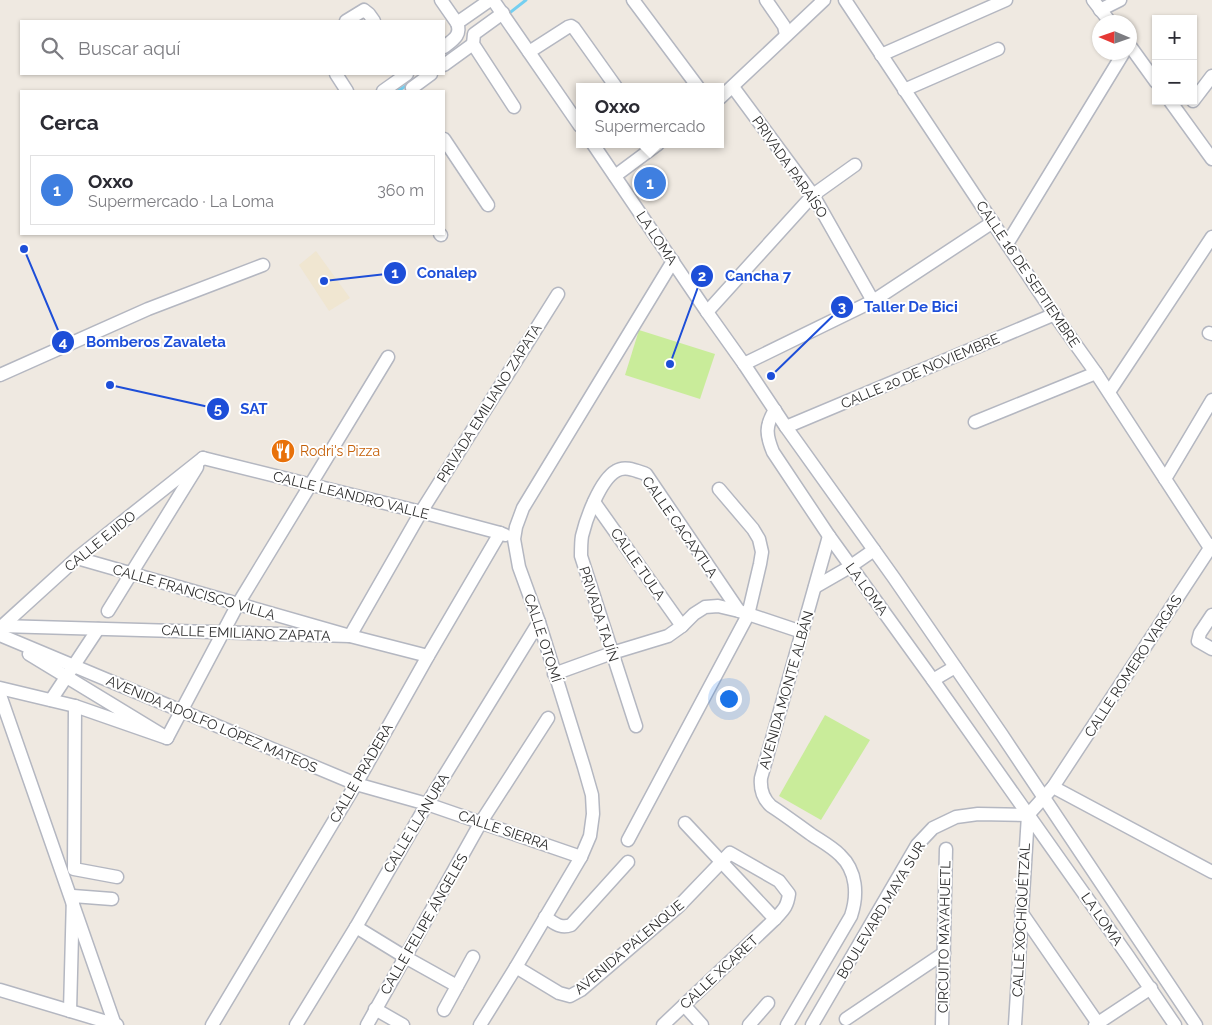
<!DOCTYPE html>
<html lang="es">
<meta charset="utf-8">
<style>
:root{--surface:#fff;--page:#f7f7f7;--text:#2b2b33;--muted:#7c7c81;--line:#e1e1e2;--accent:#4264fb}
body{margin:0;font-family:Raleway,sans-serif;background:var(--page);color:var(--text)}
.controls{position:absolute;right:15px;top:15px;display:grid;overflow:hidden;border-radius:0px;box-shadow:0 1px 4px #0004}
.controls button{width:45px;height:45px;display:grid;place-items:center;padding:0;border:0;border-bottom:1px solid var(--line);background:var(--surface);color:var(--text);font:25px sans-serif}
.compass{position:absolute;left:1092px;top:15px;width:45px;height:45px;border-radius:50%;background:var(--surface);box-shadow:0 1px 4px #0004;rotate:272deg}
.you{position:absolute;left:728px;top:698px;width:18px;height:18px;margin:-12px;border:4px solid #fff;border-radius:50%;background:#1a73e8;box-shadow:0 0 0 8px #1a73e833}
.badge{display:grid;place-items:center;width:32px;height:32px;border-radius:50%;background:var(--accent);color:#fff;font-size:16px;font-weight:700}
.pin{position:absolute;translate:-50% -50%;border:2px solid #fff;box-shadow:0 1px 5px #0006}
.popup{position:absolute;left:576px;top:83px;width:148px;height:65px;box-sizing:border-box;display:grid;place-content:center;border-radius:0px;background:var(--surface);filter:drop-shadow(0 1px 4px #0005);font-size:16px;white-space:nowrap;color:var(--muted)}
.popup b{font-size:19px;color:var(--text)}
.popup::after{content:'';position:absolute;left:50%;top:100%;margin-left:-10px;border:10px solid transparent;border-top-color:var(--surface)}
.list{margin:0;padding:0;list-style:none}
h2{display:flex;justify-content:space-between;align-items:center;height:65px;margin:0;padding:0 20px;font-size:21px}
h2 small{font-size:16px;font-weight:400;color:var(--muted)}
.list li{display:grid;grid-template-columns:32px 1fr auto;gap:15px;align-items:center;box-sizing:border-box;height:70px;margin:0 10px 10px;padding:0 10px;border:1px solid var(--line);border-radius:0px}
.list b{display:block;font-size:19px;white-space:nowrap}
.list p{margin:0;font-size:16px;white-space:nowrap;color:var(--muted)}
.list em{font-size:16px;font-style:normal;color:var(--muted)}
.icon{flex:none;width:28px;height:28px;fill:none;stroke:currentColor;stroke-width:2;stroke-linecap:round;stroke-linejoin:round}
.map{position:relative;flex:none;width:1212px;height:1025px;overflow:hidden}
.search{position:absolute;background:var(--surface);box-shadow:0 1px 4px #0004;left:20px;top:20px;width:425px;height:55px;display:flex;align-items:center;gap:12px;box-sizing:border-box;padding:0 18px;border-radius:0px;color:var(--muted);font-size:19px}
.panel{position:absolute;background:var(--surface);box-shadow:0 1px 4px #0004;left:20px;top:90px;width:425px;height:145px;border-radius:0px}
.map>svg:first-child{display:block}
</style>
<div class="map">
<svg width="1212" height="1025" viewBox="0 0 1212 1025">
<rect width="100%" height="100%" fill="#efe9e1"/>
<polygon fill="#f0e6d1" points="316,251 350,298 329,311 299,265"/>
<g fill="#c9ec9a">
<polygon points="639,330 715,354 700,399 625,375"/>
<polygon points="825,715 870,740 821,820 779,796"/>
</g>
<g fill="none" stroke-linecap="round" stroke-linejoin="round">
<g stroke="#75cff0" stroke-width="3">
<polyline points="507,15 526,0"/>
<polyline points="398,91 410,83"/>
</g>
<g stroke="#b4b7c1" stroke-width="15">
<g id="minor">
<polyline points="441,0 457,23 490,0"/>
<polyline points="493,0 580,126"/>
<polyline points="633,0 698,87"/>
<polyline points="766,0 784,26 786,35"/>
<polyline points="845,0 1007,244 1056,317 1096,373 1210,548"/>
<polyline points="1093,0 1110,22"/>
<polyline points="1100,10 1120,0"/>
<polyline points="503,13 474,34 473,44 514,107"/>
<polyline points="346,21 364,10 369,14 374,21"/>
<polyline points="1130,46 1156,82"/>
<path d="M444,47C453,40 462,35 457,23"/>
<polyline points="529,52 568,27 571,26 574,28 616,87"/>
<polyline points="881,55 1006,0"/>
<polyline points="444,65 473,44"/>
<polyline points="336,74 347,91"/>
<polyline points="733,87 813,195 873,301"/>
<polyline points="904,90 998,49"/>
<polyline points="383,91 407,74"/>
<polyline points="413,91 412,88 431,74"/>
<polyline points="720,98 824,0"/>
<polyline points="1170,101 1212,159"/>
<polyline points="1193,101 1212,76"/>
<polyline points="444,139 488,205"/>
<polyline points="593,144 707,312 744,364 786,427 894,578 1002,735 1196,1025"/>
<polyline points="615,176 658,144"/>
<polyline points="440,234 441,235"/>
<polyline points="1007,244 1124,52"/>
<polyline points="707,312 813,195 855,165"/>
<polyline points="1209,333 1212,334"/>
<polyline points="744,364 873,301 993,222"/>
<polyline points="0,375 148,309 263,265"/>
<polyline points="1109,392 1212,237"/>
<path d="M775,410C765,426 766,435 773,452L829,536L933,680L1128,956L1175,1025"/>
<polyline points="975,422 1096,373"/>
<polyline points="786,427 1055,314"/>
<polyline points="203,458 421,512 500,533 505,535"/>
<polyline points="1165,479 1212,400"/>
<polyline points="594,502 682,626"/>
<polyline points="77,558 350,636 428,656"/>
<polyline points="815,587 848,568 874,550"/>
<polyline points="108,611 197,467"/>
<polyline points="1212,615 1200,633 1198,641 1212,649"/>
<polyline points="0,626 350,636 421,512 558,294"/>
<polyline points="0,628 77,558 203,458"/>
<polyline points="0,635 356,784 427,804 581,857"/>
<polyline points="554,674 612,653 668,636 682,626 694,614 705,607 718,606 739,611 802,632"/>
<polyline points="933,680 955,667"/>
<polyline points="0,688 75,706 167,738 29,654"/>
<polyline points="0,695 115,1025"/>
<polyline points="51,700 98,629"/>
<polyline points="75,706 74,869 117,877"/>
<path d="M636,726L581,556C581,550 581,542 582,536C586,519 600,480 616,471C625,465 637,471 646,474L739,611"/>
<polyline points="167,738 238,604 388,357"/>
<polyline points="1053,787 1212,545"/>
<polyline points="1028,815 1053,787 1212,872"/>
<polyline points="685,823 775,919"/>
<polyline points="628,840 748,615 760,564 762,552 759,539 753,529 719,489"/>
<polyline points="1021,912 1099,1025"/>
<path d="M545,917C555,923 560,929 571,925L628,862"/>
<polyline points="356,927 405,957 457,986"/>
<path d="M516,967L559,993L570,996L581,990L679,906L730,853L779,881L789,894C787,908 783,910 775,919L663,1025"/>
<polyline points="0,990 117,1025"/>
<polyline points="684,1005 702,1025"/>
<polyline points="375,1009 403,1025"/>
<polyline points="444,1010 473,957"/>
<polyline points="70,1011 73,896 112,899"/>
<polyline points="846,1019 944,953"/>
<polyline points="212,1025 356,784 428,656 500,533"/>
<polyline points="296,1025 356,927 427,804 539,622"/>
<polyline points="367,1025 481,822 548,718"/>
<polyline points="480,1025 516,967 581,857 590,836 593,814 592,795 584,767 539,622 519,567 514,539 516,527 523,508 673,261"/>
<polyline points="749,1025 768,1003"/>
<path d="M787,1025L851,916C858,895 857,871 840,855C832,847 821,841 812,835C798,825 785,815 771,806C762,798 760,789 761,778L829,536"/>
<polyline points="812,1025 917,845 933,828 956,817 978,814 1028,815"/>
<polyline points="942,1025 946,849"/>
<polyline points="1015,1025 1028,815"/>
<polyline points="1095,1025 1151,988"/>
</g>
</g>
<use href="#minor" stroke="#fff" stroke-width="12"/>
</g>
<defs>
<g id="restaurant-disc" transform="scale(1.25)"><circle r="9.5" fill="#e8710a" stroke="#fff"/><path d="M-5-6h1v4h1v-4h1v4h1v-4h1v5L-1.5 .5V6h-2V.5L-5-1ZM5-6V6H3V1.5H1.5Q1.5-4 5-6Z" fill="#fff"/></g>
</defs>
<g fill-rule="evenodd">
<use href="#restaurant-disc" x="283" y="451"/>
</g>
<g text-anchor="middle" stroke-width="4" stroke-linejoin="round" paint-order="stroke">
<g font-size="14" fill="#2e2e2e" stroke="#fff">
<text transform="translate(790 167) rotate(55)" y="5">PRIVADA PARAÍSO</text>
<text transform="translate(657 238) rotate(56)" y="5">LA LOMA</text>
<text transform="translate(1028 274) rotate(56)" y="5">CALLE 16 DE SEPTIEMBRE</text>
<text transform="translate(920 371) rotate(-23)" y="5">CALLE 20 DE NOVIEMBRE</text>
<text transform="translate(489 403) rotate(-58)" y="5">PRIVADA EMILIANO ZAPATA</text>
<text transform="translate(351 495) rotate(14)" y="5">CALLE LEANDRO VALLE</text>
<text transform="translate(680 527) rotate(55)" y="5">CALLE CACAXTLA</text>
<text transform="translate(100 541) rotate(-39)" y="5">CALLE EJIDO</text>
<text transform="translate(638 564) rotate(55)" y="5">CALLE TULA</text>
<text transform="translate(867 589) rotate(54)" y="5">LA LOMA</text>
<text transform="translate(194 592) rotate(16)" y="5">CALLE FRANCISCO VILLA</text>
<text transform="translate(599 614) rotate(72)" y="5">PRIVADA TAJÍN</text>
<text transform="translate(246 633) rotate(2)" y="5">CALLE EMILIANO ZAPATA</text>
<text transform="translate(543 638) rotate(72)" y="5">CALLE OTOMÍ</text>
<text transform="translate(1133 666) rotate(-57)" y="5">CALLE ROMERO VARGAS</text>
<text transform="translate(786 690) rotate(-74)" y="5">AVENIDA MONTE ALBÁN</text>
<text transform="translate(212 724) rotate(23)" y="5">AVENIDA ADOLFO LÓPEZ MATEOS</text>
<text transform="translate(361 773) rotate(-60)" y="5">CALLE PRADERA</text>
<text transform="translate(416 823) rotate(-59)" y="5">CALLE LLANURA</text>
<text transform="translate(504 830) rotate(19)" y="5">CALLE SIERRA</text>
<text transform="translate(881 910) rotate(-59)" y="5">BOULEVARD MAYA SUR</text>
<text transform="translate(1102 919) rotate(55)" y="5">LA LOMA</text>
<text transform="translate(1021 920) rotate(-87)" y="5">CALLE XOCHIQUÉTZAL</text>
<text transform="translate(424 924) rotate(-60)" y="5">CALLE FELIPE ÁNGELES</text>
<text transform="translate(944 937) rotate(-89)" y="5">CIRCUITO MAYAHUETL</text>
<text transform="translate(629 947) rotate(-40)" y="5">AVENIDA PALENQUE</text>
<text transform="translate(719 972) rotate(-43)" y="5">CALLE XCARET</text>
</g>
<g font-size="14" fill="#c56008" stroke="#fff" text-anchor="start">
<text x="300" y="456">Rodri's Pizza</text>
</g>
</g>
<path fill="none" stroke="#1d4ed8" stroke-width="2" d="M324 281L395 273M670 364L702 276M771 376L842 307M24 249L63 342M110 385L218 409"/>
<g fill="#1d4ed8" stroke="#fff" stroke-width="2">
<circle cx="324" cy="281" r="5"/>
<circle cx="670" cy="364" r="5"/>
<circle cx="771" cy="376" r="5"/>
<circle cx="24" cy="249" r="5"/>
<circle cx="110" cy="385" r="5"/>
<circle cx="395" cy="273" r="12"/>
<circle cx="702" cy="276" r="12"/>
<circle cx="842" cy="307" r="12"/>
<circle cx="63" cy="342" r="12"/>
<circle cx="218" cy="409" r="12"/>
</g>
<g font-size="15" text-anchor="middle" font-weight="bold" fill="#fff">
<text x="395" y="278">1</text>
<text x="702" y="281">2</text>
<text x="842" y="312">3</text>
<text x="63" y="347">4</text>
<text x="218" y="414">5</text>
</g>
<g font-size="15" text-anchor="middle" font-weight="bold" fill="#1d4ed8" stroke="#fff" stroke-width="4" stroke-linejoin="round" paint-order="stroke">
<text x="447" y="278">Conalep</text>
<text x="758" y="281">Cancha 7</text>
<text x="911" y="312">Taller De Bici</text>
<text x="156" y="347">Bomberos Zavaleta</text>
<text x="254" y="414">SAT</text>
</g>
</svg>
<div class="controls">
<button>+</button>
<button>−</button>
</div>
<svg class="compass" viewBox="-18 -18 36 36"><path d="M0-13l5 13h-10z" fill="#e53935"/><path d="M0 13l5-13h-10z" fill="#7c7c81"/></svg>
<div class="you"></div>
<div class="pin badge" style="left:650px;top:183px;background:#3f7fe0">1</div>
<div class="popup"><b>Oxxo</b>Supermercado</div>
<div class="search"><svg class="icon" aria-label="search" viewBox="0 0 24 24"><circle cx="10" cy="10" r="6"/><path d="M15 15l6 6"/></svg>Buscar aquí</div>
<section class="panel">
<h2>Cerca<small></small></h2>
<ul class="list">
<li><span class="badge" style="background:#3f7fe0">1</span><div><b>Oxxo</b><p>Supermercado · La Loma</p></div><em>360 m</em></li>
</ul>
</section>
</div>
